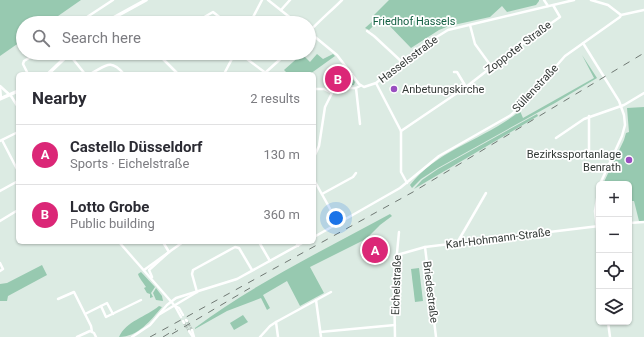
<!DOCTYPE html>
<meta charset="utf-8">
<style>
:root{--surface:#fff;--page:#f7f7f7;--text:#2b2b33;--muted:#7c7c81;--line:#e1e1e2;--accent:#db2777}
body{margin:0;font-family:Roboto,sans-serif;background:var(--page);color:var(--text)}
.controls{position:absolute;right:12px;bottom:12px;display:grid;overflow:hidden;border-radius:6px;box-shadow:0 1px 3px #0004}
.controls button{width:36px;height:36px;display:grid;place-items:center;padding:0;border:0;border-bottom:1px solid var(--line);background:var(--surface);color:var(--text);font:20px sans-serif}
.you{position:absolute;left:336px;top:218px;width:14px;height:14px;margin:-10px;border:3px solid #fff;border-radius:50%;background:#1a73e8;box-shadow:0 0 0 6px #1a73e833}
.badge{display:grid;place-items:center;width:26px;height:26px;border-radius:50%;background:var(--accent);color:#fff;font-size:13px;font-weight:700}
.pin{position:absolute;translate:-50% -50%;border:2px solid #fff;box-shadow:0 1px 4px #0006}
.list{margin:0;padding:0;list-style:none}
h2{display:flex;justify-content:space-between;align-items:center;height:52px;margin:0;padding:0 16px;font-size:17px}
h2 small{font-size:13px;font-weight:400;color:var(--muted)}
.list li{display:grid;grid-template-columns:26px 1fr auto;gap:12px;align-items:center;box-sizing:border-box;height:60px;padding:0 16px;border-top:1px solid var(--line)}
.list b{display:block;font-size:15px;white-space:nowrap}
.list p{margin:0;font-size:13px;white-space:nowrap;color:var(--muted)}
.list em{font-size:13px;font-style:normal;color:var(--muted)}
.icon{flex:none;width:22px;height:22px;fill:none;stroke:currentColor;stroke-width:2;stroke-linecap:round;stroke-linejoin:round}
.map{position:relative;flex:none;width:644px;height:337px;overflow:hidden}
.search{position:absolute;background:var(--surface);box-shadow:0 1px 3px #0004;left:16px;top:16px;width:300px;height:44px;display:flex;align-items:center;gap:10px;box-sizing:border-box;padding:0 14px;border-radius:22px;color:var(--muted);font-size:15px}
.panel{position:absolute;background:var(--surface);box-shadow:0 1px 3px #0004;left:16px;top:72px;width:300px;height:172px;border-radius:6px}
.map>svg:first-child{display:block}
</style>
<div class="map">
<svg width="644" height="337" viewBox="0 0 644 337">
<rect width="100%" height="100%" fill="#dcebe3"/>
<g fill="#97c9b0">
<polygon points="0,0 81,0 48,23 23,23 23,40 0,56"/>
<polygon points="389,0 539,0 539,1 536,5 507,12 502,6 490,17 449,26 439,30 411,48 382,18 369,30 365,28 374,20 372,17"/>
<polygon points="302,54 310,62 317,54 323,59 333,54 335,56 310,74 289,74 288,73 284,74 286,72 284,70"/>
<path d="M582,55L597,78L555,103L438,168L421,179L412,188L410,185C438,149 486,139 520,111L523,118L594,78Z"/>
<polygon points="351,77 355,82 354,85 344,86 344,83"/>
<polygon points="644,107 644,221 639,221 634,201 629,201 629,184 603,184 624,140 626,133 629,132 627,108"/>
<polygon points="537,114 538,116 414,189 422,180 438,169"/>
<path d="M390,214L392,216L380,225L366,239L310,267L324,293L300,306L287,281L263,295L270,308L267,310L261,298L227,311L195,329V328C255,283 324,250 390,214Z"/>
<polygon points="42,265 47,275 8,296 7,301 0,301 0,284 7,283"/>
<polygon points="419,268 423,301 415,302 411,269"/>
<path d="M141,272L155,287L151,293L153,297L150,298V294L147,293L144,288L146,287C143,282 139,278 138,274Z"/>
<polygon points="156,288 162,296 163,301 156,300 153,293"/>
<path d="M159,306L162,307C151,320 138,337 119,337C126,321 146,317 159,306Z"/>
<polygon points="243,315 248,322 234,330 230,323"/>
</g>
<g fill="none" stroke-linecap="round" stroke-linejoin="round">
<g stroke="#bac7c0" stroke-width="2.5" stroke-dasharray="2.5 1" stroke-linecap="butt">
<polyline points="187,321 192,330"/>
<polyline points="184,323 189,331"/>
</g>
<g stroke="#fff" stroke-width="2.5">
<polyline points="268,0 297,23"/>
<path d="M342,0C331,11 319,21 309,32L337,55L359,84L364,87L376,83L422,46L448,30L574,0"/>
<polyline points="544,0 548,6"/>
<polyline points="591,0 608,5 621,15 644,10"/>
<polyline points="281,10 290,0"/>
<polyline points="117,16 126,23"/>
<polyline points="78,23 113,0"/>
<polyline points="194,23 213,12 227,23"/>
<polyline points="250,23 262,0"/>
<polyline points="470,25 475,44 491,66"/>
<polyline points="367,31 374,36 402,62"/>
<polyline points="583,43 619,101 624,115 625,125 622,136 600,184"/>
<polyline points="157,53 178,74"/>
<polyline points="239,53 267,74"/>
<polyline points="69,54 85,74"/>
<polyline points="454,72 457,72 466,87"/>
<polyline points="265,73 287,53"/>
<polyline points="28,74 23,64 24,61 37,53"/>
<path d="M90,74C106,66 110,58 124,74"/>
<polyline points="224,74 235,53"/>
<polyline points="376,83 401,131 401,172 407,183"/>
<polyline points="0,86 11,96 18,107"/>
<polyline points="0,87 1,98"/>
<polyline points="342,87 342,82 352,74"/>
<polyline points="356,88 360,124"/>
<polyline points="314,89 324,89 332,93 337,88 356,88 360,86"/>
<polyline points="589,116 589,154"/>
<polyline points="401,131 466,87 512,51 560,17 553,5"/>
<polyline points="556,138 584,119 624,105 644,93"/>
<polyline points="2,140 18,171"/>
<polyline points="0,141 18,132"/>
<polyline points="314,157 319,146 325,107 332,93"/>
<polyline points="314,180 338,223"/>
<polyline points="599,187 595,211 599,247"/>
<polyline points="0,191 18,181"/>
<polyline points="322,194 353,177 356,173"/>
<polyline points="0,221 18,210"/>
<polyline points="629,223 644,222"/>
<polyline points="314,237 400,188 439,156 511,115 522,105 565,56 620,17 621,15"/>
<polyline points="119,242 175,306 179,308 183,315"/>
<polyline points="163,242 169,252"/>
<polyline points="259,242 270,261"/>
<polyline points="296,242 298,246"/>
<polyline points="457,243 486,193"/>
<polyline points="425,247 436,337"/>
<polyline points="397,255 425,247 599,226"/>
<polyline points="0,263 3,269 0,271"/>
<polyline points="144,270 183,242"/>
<polyline points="152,277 149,270 169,252"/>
<polyline points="197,292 192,274 193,270 235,247 239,248 252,270"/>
<polyline points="58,299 74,292 91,326 92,332"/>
<polyline points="316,300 321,337"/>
<polyline points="101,306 106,317 141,300"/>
<polyline points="175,306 181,317"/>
<polyline points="85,314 107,303 113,314"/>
<polyline points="160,314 197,292"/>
<polyline points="186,320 187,321"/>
<polyline points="183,321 184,323"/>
<polyline points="276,322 278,337"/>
<polyline points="608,322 610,337"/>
<polyline points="192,330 194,337"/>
<polyline points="189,331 193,337"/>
<polyline points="320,332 395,325"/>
<polyline points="77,337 90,331 94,333 96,337"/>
<polyline points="132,337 150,325 167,305 176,298 237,279 304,242"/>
<polyline points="260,337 270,326 276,322 331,292"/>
<polyline points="395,337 394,284 399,232"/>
</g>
<g stroke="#fff" stroke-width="3.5">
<polyline points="104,23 146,0"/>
<polyline points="48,74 70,53"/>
<polyline points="0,99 18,91"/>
</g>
<g stroke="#707974" stroke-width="1" stroke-dasharray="7 7" stroke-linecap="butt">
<polyline points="172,334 250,288"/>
<polyline points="150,337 413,192 644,53"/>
<polyline points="163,337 176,329"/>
</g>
</g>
<g fill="#994ec0" stroke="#fff" stroke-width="1.5">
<circle cx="394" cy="89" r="4"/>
<circle cx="629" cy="160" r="4"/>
</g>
<g text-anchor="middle" stroke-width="3.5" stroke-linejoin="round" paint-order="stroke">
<g font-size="11" fill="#156043" stroke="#fff">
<text x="414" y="25">Friedhof Hassels</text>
</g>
<g font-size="11" fill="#333936" stroke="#fff">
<text transform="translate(518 47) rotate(-37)" y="4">Zoppoter Straße</text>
<text transform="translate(408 59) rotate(-37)" y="4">Hasselsstraße</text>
<text transform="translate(535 88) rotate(-47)" y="4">Süllenstraße</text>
<text transform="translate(498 238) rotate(-7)" y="4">Karl-Hohmann-Straße</text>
<text transform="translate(396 285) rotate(-88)" y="4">Eichelstraße</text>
<text transform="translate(431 292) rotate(83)" y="4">Briedestraße</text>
</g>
<g font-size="11" fill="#333936" stroke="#fff" text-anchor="start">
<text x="402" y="93">Anbetungskirche</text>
<text x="621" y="158" text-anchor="end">Bezirkssportanlage<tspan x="621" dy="13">Benrath</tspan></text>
</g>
</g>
</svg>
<div class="controls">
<button>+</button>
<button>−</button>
<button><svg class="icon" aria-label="locate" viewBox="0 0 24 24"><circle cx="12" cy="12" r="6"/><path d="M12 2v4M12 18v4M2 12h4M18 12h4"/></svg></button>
<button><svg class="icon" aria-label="layers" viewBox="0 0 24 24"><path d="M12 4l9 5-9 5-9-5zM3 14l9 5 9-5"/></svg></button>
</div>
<div class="you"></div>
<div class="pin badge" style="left:375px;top:250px">A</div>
<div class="pin badge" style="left:338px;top:79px">B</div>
<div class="search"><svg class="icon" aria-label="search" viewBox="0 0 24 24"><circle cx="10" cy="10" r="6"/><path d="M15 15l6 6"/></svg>Search here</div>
<section class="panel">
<h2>Nearby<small>2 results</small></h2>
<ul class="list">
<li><span class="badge">A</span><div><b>Castello Düsseldorf</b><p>Sports · Eichelstraße</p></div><em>130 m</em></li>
<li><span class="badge">B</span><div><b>Lotto Grobe</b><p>Public building</p></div><em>360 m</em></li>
</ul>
</section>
</div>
